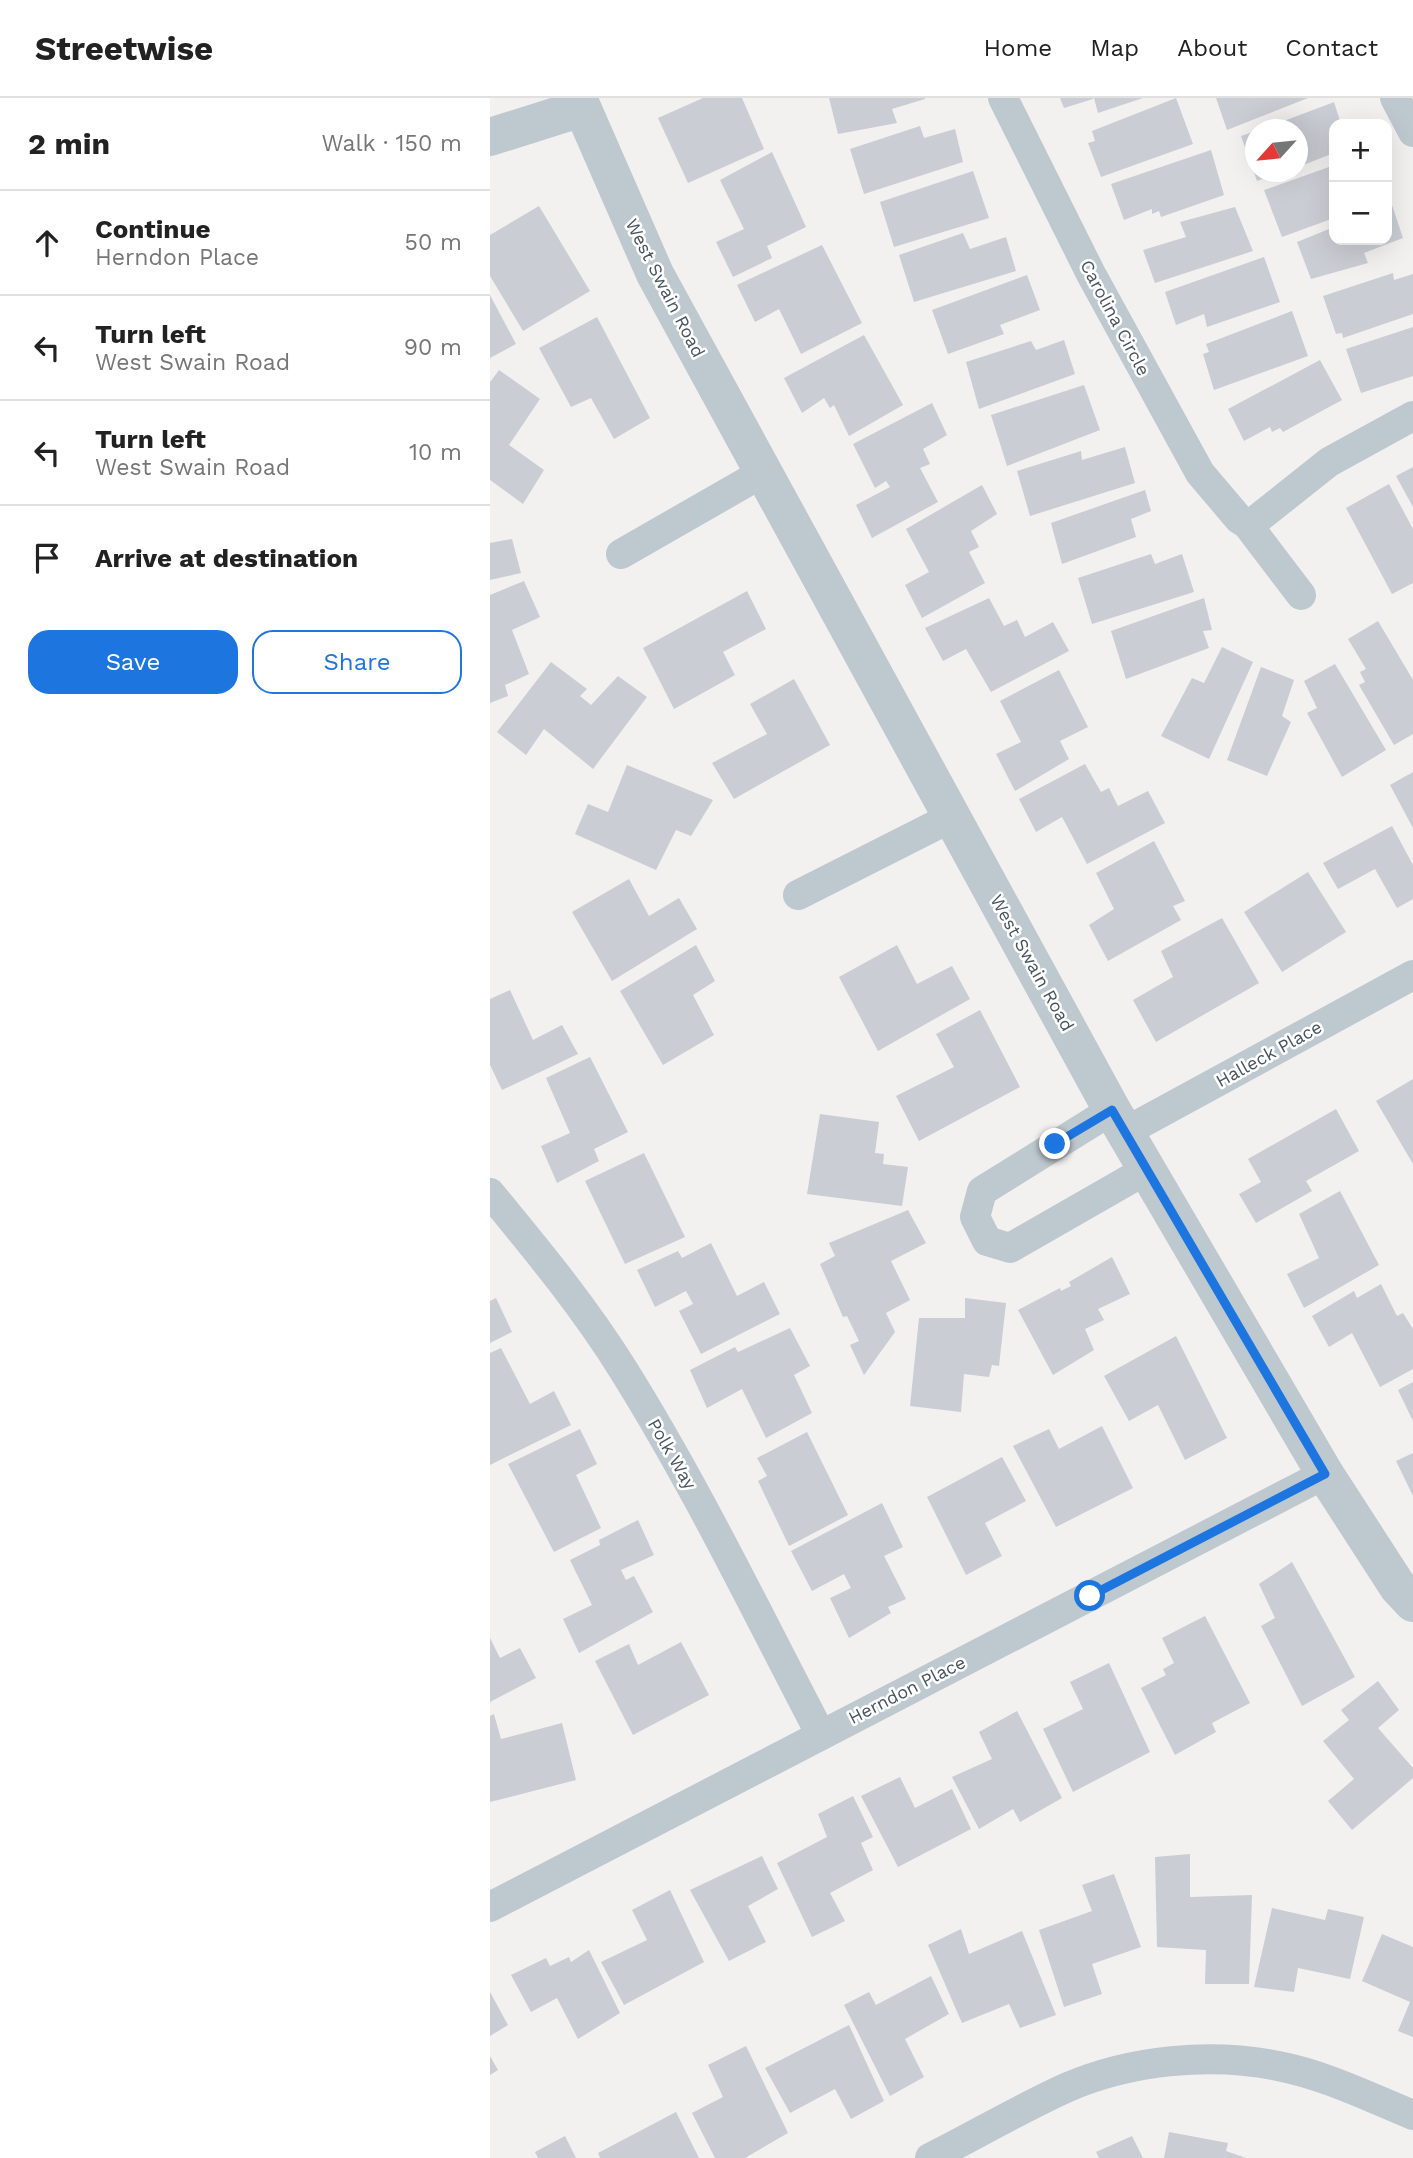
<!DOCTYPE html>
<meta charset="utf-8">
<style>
:root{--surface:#fff;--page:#f6f6f6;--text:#222;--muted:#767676;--line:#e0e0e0;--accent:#1d76e0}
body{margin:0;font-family:"Work Sans",sans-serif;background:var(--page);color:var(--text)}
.controls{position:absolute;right:21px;top:21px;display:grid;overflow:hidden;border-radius:14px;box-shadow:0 7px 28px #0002}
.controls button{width:63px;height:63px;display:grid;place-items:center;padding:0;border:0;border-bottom:2px solid var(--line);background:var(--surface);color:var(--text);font:35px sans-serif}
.compass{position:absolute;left:755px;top:21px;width:63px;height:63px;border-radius:50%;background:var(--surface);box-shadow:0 7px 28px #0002;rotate:243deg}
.stop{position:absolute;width:21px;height:21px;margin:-16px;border:5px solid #1d76e0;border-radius:50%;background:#fff}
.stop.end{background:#1d76e0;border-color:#fff;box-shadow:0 2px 7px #0008}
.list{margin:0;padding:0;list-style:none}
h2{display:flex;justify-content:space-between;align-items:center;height:91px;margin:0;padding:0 28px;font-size:30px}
h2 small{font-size:23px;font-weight:400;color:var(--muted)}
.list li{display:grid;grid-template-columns:46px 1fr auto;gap:21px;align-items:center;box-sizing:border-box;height:105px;padding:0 28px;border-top:2px solid var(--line)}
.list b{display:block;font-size:26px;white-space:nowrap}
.list p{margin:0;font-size:23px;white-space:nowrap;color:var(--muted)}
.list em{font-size:23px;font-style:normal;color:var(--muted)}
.actions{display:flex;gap:14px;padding:21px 28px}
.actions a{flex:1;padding:16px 0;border:2px solid var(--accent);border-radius:21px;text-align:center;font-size:24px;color:var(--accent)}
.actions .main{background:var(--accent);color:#fff}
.icon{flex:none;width:38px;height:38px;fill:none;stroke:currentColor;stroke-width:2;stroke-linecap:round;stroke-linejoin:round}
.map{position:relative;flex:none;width:923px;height:2060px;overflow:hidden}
header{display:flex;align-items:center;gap:42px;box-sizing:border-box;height:98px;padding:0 35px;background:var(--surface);border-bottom:2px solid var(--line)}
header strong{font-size:33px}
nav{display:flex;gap:38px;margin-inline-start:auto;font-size:24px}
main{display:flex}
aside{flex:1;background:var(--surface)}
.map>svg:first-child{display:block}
</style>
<header>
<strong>Streetwise</strong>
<nav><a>Home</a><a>Map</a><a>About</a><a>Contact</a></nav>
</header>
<main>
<aside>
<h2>2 min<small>Walk · 150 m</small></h2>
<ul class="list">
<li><svg class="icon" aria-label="ahead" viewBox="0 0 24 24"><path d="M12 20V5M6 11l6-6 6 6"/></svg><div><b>Continue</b><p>Herndon Place</p></div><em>50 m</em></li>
<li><svg class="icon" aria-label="left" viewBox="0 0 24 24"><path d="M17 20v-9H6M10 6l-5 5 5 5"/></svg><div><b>Turn left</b><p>West Swain Road</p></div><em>90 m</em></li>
<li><svg class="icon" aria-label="left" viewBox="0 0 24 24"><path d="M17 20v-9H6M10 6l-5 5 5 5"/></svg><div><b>Turn left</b><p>West Swain Road</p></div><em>10 m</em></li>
<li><svg class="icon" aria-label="arrive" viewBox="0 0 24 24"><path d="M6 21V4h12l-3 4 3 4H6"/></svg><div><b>Arrive at destination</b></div></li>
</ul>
<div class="actions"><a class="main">Save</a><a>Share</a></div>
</aside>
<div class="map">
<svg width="923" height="2060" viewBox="0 0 923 2060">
<rect width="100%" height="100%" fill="#f3f0f0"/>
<g fill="#cacdd3">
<polygon points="213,0 252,0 274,51 198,85 168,20"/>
<polygon points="339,0 435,0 435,1 402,11 407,25 348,36"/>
<polygon points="570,0 603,0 603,1 574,10"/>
<polygon points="604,0 653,0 608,15"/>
<polygon points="686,0 703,46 611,79 598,45 605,43 602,33"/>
<polygon points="726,0 818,0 737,32"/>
<polygon points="844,4 851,26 844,26 844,55 808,69 808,32 770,32"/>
<polygon points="430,28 434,40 465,31 473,64 374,96 360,51"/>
<polygon points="766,33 766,74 793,74 767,83 751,38"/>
<polygon points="721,52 734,97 671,119 669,113 662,116 662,111 634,122 621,86"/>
<polygon points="282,54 316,129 277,148 282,160 243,179 226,144 254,131 230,82"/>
<polygon points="839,69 844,80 844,120 792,139 774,92"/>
<polygon points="483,73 499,120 404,149 390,104"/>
<polygon points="902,107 913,140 874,155 878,165 821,181 807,144 844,129 844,142 897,142 897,109"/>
<polygon points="49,108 100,193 33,233 0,178 0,137"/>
<polygon points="745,109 763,153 665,185 653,152 696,139 690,124"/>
<polygon points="473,135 480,151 516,139 526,173 424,204 409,157"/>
<polygon points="332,147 372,225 311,256 289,211 265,224 247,187"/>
<polygon points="774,159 790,204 717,229 714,216 686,227 675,194"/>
<polygon points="903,175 904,182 923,176 923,216 853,240 852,235 846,236 833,198"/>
<polygon points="537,177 550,212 510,227 514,236 458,256 442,212"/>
<polygon points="0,197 26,246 0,260"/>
<polygon points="802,213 818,258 724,292 713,256 719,254 716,246"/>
<polygon points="107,219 160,320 124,341 101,300 81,309 49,250"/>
<polygon points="923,229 923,278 871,295 856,251"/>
<polygon points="374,237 413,307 359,338 344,307 340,310 334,300 312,315 294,280"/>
<polygon points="574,242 585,276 489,311 476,264 541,243 546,252"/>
<polygon points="830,262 852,302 793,334 790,330 782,334 780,329 754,343 738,311"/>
<polygon points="9,272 50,301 19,347 54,372 33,406 0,382 0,284"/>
<polygon points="594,287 610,332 517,368 501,317"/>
<polygon points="442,305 457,337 433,351 440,366 430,370 448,404 382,440 366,407 400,389 396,383 385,390 363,346"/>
<polygon points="635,349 645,385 540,418 527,373 591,353 592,362"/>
<polygon points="923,369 923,409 906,378"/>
<polygon points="899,386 923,431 923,485 902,496 856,410"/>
<polygon points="492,387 507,416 481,433 489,449 479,454 495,485 432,520 415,487 439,474 416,431"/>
<polygon points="655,392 661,413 641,421 646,439 572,466 561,425"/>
<polygon points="22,441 31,475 0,482 0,445"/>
<polygon points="661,456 665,466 692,456 704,494 602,526 588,480"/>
<polygon points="34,483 50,519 22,532 39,576 15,587 18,598 0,605 0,497"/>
<polygon points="257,493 276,531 233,554 245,577 184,611 153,550"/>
<polygon points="499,500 514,528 527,522 535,539 563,524 579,553 501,594 476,551 453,563 435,530"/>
<polygon points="714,500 722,532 713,533 719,550 636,581 621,533"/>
<polygon points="888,523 923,582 923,636 904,647 869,587 875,584 870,574 876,571 858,541"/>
<polygon points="732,549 763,564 719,661 671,638 702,580 714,585"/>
<polygon points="61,564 97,591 90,598 101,607 128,578 157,599 103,671 54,631 36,657 7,634"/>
<polygon points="845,566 896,652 852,679 817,615 827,610 814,583"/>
<polygon points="771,569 804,582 792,618 801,624 777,678 737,662"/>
<polygon points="569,572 598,629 570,643 579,661 525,693 506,656 531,644 510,603"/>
<polygon points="304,581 340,647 244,701 222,665 277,636 260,606"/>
<polygon points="595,666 611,694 619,690 628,708 658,693 675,725 597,766 572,719 546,734 529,701"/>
<polygon points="137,667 223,702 201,738 186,732 166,772 85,736 98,706 118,714"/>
<polygon points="923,674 923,730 900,687"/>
<polygon points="902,728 923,767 923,801 907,810 885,771 848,791 833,765"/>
<polygon points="664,743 695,803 683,808 691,822 618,863 599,827 624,811 606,775"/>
<polygon points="818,774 856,834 792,874 754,814"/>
<polygon points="139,781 159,818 189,800 207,831 122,883 82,814"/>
<polygon points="732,820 769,885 666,944 643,902 683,879 671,853"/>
<polygon points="206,847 225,883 203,897 224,937 173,967 130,893"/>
<polygon points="407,847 427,886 462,868 480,901 388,953 349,879"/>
<polygon points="20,892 43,942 72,927 88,956 12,992 0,967 0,901"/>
<polygon points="490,912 530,989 429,1043 406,998 464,969 446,936"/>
<polygon points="100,959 138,1034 104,1051 109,1063 67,1085 51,1048 80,1035 56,980"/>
<polygon points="923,981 923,1066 886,1003"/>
<polygon points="846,1011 869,1053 816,1083 822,1093 766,1125 749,1096 771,1084 758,1061"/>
<polygon points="330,1016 389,1024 385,1055 394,1056 393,1066 418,1069 412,1108 317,1096"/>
<polygon points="154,1055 195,1139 135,1166 95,1083"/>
<polygon points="850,1093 889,1167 814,1210 797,1176 829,1160 809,1116"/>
<polygon points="418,1112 436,1145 401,1163 420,1202 396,1215 405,1234 374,1277 360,1247 369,1243 357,1218 353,1219 330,1166 345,1158 339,1145"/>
<polygon points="221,1145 247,1198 274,1184 290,1216 211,1256 189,1213 203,1206 196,1193 165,1209 147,1172 188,1153 192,1160"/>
<polygon points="622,1159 640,1196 608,1211 614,1222 595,1231 604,1252 563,1277 528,1212 570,1190 571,1193 581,1188 579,1184"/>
<polygon points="891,1186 907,1218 913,1215 923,1231 923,1271 890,1289 862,1235 839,1249 822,1218 864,1193 867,1200"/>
<polygon points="6,1200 22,1234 0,1245 0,1203"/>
<polygon points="475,1200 516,1205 509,1268 502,1267 499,1279 474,1276 471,1314 420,1308 429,1220 475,1220"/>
<polygon points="300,1230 320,1268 304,1277 322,1315 276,1340 252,1291 217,1310 200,1272 245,1249 248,1254"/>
<polygon points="686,1238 737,1340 695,1362 668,1307 639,1323 614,1278"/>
<polygon points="11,1250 40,1306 64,1293 81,1327 0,1367 0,1255"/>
<polygon points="923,1284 923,1323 908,1292"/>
<polygon points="612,1328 643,1390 566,1429 523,1348 559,1331 569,1351"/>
<polygon points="90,1331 107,1366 86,1377 111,1430 64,1454 18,1366"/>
<polygon points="317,1334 358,1417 299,1448 268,1383 277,1378 267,1360"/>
<polygon points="923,1355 923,1398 906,1363"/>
<polygon points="512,1359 536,1403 495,1425 512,1458 476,1477 437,1399"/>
<polygon points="392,1405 413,1449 394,1458 416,1501 398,1509 401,1515 359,1540 340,1500 361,1490 354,1476 322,1493 301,1453"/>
<polygon points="148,1422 164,1457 131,1472 136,1482 144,1478 163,1514 89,1555 73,1521 102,1507 80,1462 110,1447 109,1442"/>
<polygon points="802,1464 865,1579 812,1608 771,1528 785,1520 769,1486"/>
<polygon points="715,1518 760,1605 722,1625 726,1634 685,1657 651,1590 676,1577 673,1571 684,1565 672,1540"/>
<polygon points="0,1540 10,1560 30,1550 46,1580 0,1604"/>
<polygon points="191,1544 219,1597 143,1637 105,1563 139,1546 148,1567"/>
<polygon points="619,1565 660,1654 583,1694 553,1631 593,1611 580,1584"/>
<polygon points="888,1583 909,1612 888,1630 923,1670 923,1680 862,1732 838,1703 864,1681 833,1643 859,1622 851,1612"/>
<polygon points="527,1613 572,1700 530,1724 523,1711 489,1731 462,1679 502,1661 489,1634"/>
<polygon points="4,1616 11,1641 72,1625 86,1682 0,1704 0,1618"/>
<polygon points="410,1679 425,1710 462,1691 481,1731 408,1769 371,1698"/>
<polygon points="363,1698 383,1739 371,1745 383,1772 340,1795 355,1823 322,1839 287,1765 337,1739 328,1716"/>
<polygon points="700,1756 700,1799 762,1797 759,1886 715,1886 716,1852 667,1849 665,1759"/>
<polygon points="272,1758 288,1791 258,1808 276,1844 239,1863 200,1792"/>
<polygon points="624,1776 651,1849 602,1866 612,1896 574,1909 549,1832 602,1813 592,1787"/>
<polygon points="180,1792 214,1864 134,1907 111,1864 157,1842 142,1812"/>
<polygon points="782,1810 835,1822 838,1811 874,1819 860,1881 808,1870 804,1894 764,1889"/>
<polygon points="471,1831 479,1856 532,1833 566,1917 530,1930 519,1906 472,1925 438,1847"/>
<polygon points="892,1836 923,1849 923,1939 908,1933 920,1904 872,1883"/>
<polygon points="99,1852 130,1915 88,1941 67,1900 41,1914 21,1877 56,1860 60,1868 79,1859 81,1864"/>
<polygon points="441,1878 459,1916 415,1941 434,1979 400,1998 354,1907 379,1894 386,1907"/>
<polygon points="0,1894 18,1927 0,1938"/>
<polygon points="359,1927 394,2003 361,2021 345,1991 300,2015 275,1970"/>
<polygon points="256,1948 298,2035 255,2060 225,2060 202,2015 233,1999 218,1967"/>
<polygon points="0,1958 8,1972 0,1977"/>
<polygon points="186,2014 209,2060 110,2060 108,2055"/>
<polygon points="679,2034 738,2045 736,2053 756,2060 674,2060"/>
<polygon points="75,2038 86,2060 48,2060 45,2054"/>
<polygon points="642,2038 653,2060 609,2060 606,2054"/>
</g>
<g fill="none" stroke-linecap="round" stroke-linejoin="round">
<g stroke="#bec8cf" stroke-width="30">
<polyline points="513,0 601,176 710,375 749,421 757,426 811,497"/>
<polyline points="905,0 923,34"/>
<polyline points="757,426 766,422 839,364 923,318"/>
<polyline points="131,456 274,374"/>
<polyline points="308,797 462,719"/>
<polyline points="622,1012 492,1093 485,1119 497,1143 520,1150 656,1072"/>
<polyline points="635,1034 923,877"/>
<path d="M0,1095C47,1152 95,1210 134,1273C207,1390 267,1515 331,1637"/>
<polyline points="0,1809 835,1376"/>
<path d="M440,2060C486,2037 531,2010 578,1989C641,1962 721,1954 788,1968C835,1977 879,1999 923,2017"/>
</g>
<g stroke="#bec8cf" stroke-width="38">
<polyline points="88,0 165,176 622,1012 835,1376 908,1489 923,1505"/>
<polyline points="0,39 92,10"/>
</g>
</g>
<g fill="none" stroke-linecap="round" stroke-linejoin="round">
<polyline stroke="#1d76e0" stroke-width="9" points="565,1046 622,1012 835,1376 600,1498"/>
</g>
<g text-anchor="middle" stroke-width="5" stroke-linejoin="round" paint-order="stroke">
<g font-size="18" fill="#48545d" stroke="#fff">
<text transform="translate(175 190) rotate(63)" y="6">West Swain Road</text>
<text transform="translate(625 220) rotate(62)" y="6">Carolina Circle</text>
<text transform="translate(542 865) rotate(61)" y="6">West Swain Road</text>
<text transform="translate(779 956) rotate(-29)" y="6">Halleck Place</text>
<text transform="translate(182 1356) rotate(60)" y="6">Polk Way</text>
<text transform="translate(417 1592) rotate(-27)" y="6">Herndon Place</text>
</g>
</g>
</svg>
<div class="controls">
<button>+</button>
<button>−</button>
</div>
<svg class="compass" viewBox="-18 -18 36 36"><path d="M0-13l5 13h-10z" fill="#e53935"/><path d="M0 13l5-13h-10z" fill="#767676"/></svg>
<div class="stop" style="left:600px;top:1498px"></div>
<div class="stop end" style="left:565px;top:1046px"></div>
</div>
</main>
